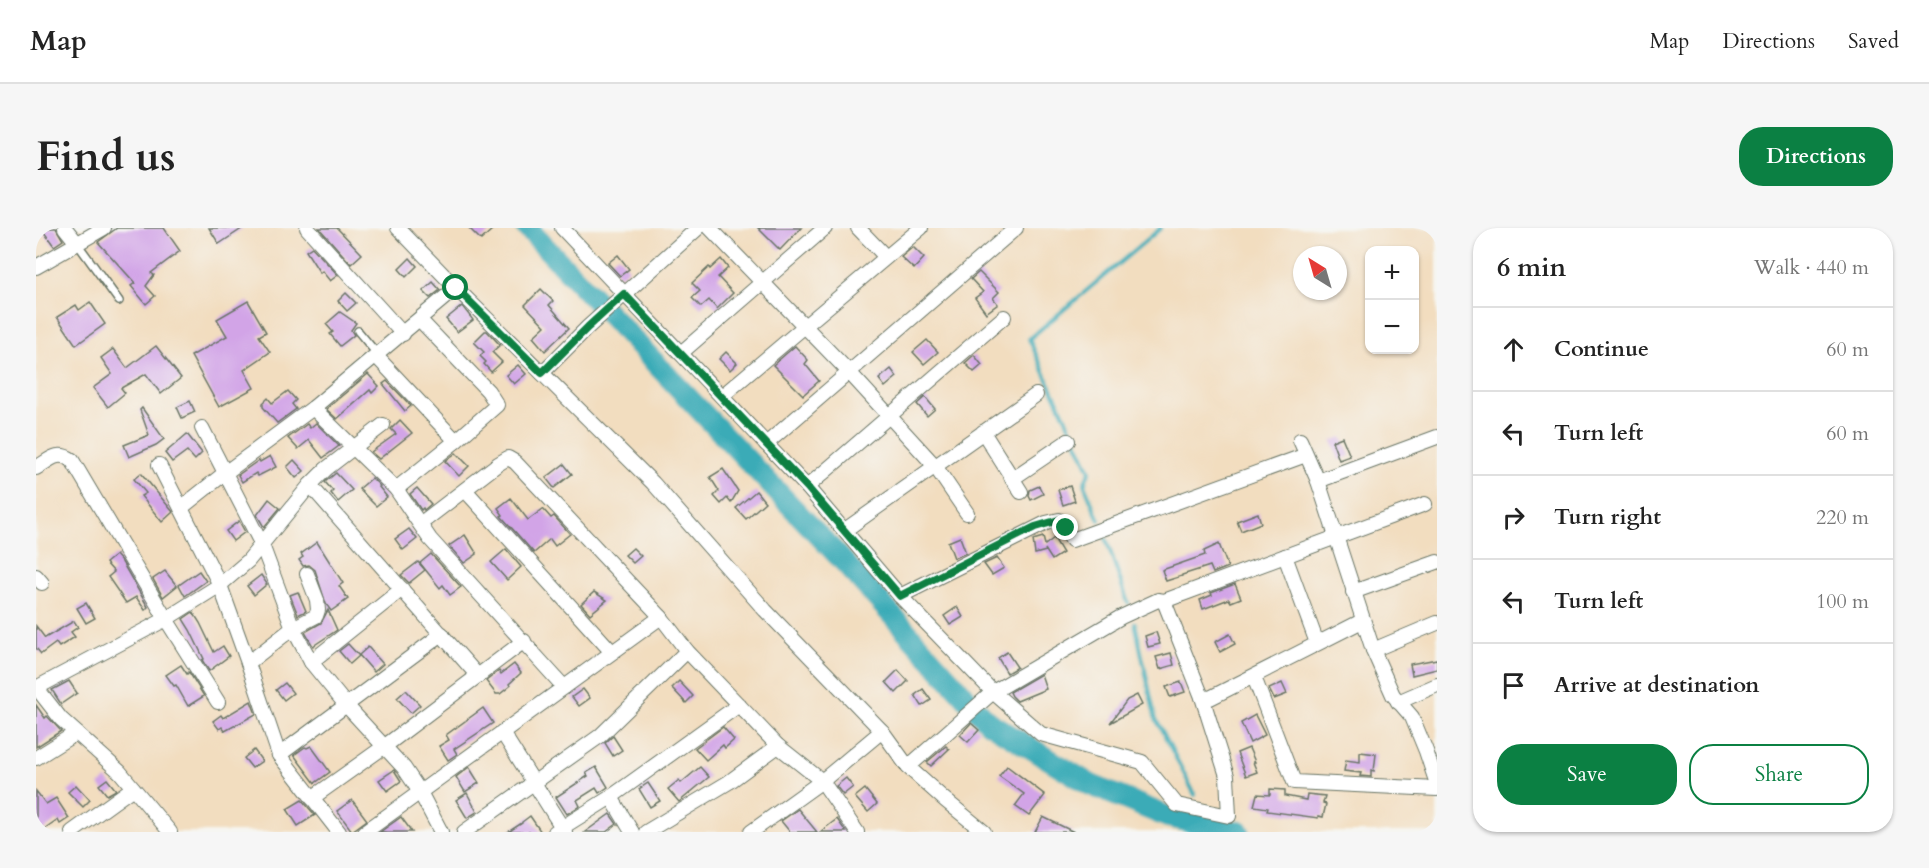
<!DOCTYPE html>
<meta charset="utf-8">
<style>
:root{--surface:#fff;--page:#f6f6f6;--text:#222;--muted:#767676;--line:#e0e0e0;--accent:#0b8043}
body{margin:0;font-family:Cardo,serif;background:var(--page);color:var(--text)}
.controls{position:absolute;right:18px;top:18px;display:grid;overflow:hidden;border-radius:12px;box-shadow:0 2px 4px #0004}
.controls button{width:54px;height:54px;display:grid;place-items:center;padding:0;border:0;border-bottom:2px solid var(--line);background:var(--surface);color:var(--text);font:30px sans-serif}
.compass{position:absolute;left:1257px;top:18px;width:54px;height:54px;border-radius:50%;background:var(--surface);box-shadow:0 2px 4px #0004;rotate:323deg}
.stop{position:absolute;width:18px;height:18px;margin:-14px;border:4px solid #0b8043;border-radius:50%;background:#fff}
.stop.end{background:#0b8043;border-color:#fff;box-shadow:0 2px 6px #0008}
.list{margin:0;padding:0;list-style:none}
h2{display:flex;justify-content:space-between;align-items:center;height:78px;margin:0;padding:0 24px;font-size:26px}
h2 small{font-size:20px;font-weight:400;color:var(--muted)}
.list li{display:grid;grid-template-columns:39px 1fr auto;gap:18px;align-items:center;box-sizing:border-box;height:84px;padding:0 24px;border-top:2px solid var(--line)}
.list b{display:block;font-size:22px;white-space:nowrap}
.list em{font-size:20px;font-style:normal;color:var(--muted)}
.actions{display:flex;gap:12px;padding:18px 24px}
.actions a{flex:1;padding:14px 0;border:2px solid var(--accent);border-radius:24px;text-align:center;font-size:21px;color:var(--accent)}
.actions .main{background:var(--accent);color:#fff}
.icon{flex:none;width:33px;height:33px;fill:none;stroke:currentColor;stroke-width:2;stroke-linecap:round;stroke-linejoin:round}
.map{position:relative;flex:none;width:1401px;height:604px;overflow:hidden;border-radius:24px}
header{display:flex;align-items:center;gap:36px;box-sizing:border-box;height:84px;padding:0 30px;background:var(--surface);border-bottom:2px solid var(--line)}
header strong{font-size:28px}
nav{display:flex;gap:33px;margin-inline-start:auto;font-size:21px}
.intro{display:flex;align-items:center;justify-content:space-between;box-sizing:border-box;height:144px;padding:0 36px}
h1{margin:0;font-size:42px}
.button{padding:15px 27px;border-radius:24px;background:var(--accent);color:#fff;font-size:21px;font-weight:700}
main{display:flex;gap:36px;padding:0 36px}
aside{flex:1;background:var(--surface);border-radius:24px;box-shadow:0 2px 4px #0004}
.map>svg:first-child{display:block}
</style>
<header>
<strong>Map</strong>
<nav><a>Map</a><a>Directions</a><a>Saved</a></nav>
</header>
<div class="intro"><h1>Find us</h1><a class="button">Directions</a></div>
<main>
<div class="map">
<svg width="1401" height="604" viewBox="0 0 1401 604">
<rect width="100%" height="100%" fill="#f6f6f2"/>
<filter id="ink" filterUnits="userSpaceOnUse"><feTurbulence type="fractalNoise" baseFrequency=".0167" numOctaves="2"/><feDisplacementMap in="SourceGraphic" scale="12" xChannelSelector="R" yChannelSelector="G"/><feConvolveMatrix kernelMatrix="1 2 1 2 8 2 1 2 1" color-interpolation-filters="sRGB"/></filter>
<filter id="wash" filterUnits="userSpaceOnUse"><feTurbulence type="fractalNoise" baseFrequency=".008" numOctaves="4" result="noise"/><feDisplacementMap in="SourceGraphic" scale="24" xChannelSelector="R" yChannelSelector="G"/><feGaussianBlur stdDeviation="1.35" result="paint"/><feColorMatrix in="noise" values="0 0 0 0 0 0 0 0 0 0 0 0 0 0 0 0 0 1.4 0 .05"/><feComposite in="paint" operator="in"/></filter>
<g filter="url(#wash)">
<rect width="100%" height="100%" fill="#f2ddbf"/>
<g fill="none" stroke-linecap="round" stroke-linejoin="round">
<g stroke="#3babb7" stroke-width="4">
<polyline points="1063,292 1048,256 1054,243 993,111 1125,0"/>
<polyline points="1070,311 1092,375"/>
<polyline points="1099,395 1119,489 1159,567"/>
<polyline points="1168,587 1172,597"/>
</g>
<polyline stroke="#3babb7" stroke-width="22" points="491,0 809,335 952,494 1055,557 1132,589 1203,604"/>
</g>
<g id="blocks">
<g fill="#d2a4e7">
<polygon points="5,0 20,0 27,12 18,18"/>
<polygon points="81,0 128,0 144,23 115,45 118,47 110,58 119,68 110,76 95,58 99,55 62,14"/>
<polygon points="173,0 207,0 183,16"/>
<polygon points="283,0 301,0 326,26 315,36"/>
<polygon points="433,0 458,0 445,12"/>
<polygon points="722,0 765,0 744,22"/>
<polygon points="276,19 302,47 294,53 286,43 284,45 270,23"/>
<polygon points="877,19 888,30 878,41 865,29"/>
<polygon points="582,27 593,41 584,48 572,35"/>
<polygon points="374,30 381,38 370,49 363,41"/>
<polygon points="685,31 692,40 682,49 697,65 681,81 673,72 665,79 656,70 664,63 656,55 673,39 674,41"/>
<polygon points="943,44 963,64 957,70 962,76 950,85 939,70 947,64 935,51"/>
<polygon points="397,54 404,62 394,70 387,63"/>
<polygon points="505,61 517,73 513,77 533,100 509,123 497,109 509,98 489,77"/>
<polygon points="310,65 320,75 311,83 302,73"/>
<polygon points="212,73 230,104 223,108 234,124 208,142 218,160 183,179 155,128 191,108 181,91"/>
<polygon points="54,74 69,96 40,117 21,89 40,77 43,82"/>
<polygon points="426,78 437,92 421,104 410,91"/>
<polygon points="304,84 320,95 315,102 318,107 304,118 294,106 297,104 290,96"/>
<polygon points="449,103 451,103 464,117 456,124 466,134 455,144 448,136 450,134 444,128 448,124 438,114"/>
<polygon points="891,112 902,124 888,136 877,124"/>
<polygon points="120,118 145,150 125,166 110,146 85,160 89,165 72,179 57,160 76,146 65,130 77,121 91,140"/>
<polygon points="759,118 772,132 769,136 783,153 767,167 737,137"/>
<polygon points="690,124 701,135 694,142 683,131"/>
<polygon points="938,127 946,137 938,144 929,135"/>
<polygon points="482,137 490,146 478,156 470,147"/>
<polygon points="855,141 861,149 849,159 843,151"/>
<polygon points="332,146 343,158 336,165 334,162 301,191 290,181"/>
<polygon points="351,153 375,178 369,183 347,156"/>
<polygon points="252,163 260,172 256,176 260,181 241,195 227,179 227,175 232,170 236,175"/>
<polygon points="889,169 899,181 891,188 881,176"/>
<polygon points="154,173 159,184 146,190 141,179"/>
<polygon points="106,180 128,211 120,217 93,229 88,217 113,207 104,182"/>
<polygon points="364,192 376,205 343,231 335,224 360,206 355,201"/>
<polygon points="280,195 303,218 287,230 273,212 262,221 252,210 271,196 274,200"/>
<polygon points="151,206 166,225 159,232 151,223 136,234 129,225"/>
<polygon points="1306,209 1314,228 1303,232 1296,213"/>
<polygon points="420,225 433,238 423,248 409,233"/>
<polygon points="234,228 240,239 222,248 220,245 206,254 202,247 223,232 224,234"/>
<polygon points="258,232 268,243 260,250 251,239"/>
<polygon points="528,236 536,246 518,260 510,250"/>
<polygon points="687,241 702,263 695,275 691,270 685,276 678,268 683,263 674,249"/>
<polygon points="105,245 137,284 126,294 105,268 110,265 98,251"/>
<polygon points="300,245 316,262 302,274 295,265 297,263 289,254"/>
<polygon points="336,250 344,258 343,259 351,269 340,278 323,261"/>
<polygon points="1003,258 1007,266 995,272 993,268 994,262"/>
<polygon points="1034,258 1039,273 1027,277 1022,262"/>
<polygon points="381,260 395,276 388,282 387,280 385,282 374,266"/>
<polygon points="720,263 729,274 710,291 700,280"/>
<polygon points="475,270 492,292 507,281 515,290 518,288 534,306 519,318 514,311 498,325 465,288 467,287 462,280"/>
<polygon points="233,271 244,280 228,299 221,287"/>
<polygon points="1222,285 1225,295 1205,303 1201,293"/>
<polygon points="203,293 209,304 197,313 190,303"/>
<polygon points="373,301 381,311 367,322 359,311"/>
<polygon points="429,307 441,326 428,335 413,318"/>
<polygon points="924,309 930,325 918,330 912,314"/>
<polygon points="1007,309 1009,317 1018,310 1027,325 1016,332 1009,321 1010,323 999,326 997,312"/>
<polygon points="281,314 307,355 303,358 312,371 295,383 290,376 279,342 273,337 267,338 263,332 267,329 265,326"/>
<polygon points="1183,316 1192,339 1177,345 1174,338 1146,347 1146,348 1130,353 1126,342 1169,327 1168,323"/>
<polygon points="597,320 605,328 597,335 589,327"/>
<polygon points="470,321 485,339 471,352 455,334"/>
<polygon points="395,326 425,359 414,367 407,357 404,360 384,335"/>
<polygon points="80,327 86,334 112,379 109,382 100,369 90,375 72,349 78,344 70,335"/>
<polygon points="961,330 968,340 956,347 948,336"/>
<polygon points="382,334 389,342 373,355 365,347"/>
<polygon points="129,343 141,358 127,369 117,351"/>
<polygon points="163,343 170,353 149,368 143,357"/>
<polygon points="225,347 231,356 218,367 211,358"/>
<polygon points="1199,356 1205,370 1195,374 1193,371 1167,381 1164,372 1176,367 1175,365"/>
<polygon points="262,364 270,383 262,387 254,367"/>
<polygon points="558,364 571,372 554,386 545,376"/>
<polygon points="50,375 59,390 50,395 41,380"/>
<polygon points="921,379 927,389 914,397 908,388"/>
<polygon points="292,382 301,402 277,418 269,404 285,395"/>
<polygon points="157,384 164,395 178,424 187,418 193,428 173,443 166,432 168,431 154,402 147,391"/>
<polygon points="38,393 42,399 35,404 39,409 23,419 20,415 5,426 0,420 0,398 9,410"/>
<polygon points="1120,404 1124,416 1112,419 1109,408"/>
<polygon points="1194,406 1199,416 1184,424 1179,414"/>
<polygon points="312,416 323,428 314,436 303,423"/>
<polygon points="332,419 347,436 338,444 323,427"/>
<polygon points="971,424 981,439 971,445 962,430"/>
<polygon points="1135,425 1138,437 1124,441 1120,429"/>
<polygon points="1401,431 1401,441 1376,447 1374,436"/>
<polygon points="478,436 485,445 473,456 474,458 464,466 460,466 450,453 463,443 465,446"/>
<polygon points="145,437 151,446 153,444 168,468 152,478 140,457 138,458 130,447"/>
<polygon points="862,442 872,453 860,465 850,454"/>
<polygon points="1005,446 1010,461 981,473 976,468 974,464"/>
<polygon points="33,453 41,465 25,476 16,462"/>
<polygon points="643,453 657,468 650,475 636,460"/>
<polygon points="1145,454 1149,464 1134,469 1130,459"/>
<polygon points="249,455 257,465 248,472 240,462"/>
<polygon points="1246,455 1251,466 1238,471 1233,461"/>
<polygon points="547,461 554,470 543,478 536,469"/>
<polygon points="887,461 895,472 886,478 879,467"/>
<polygon points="370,462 384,477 375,485 361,470"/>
<polygon points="1101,467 1106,477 1074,495 1091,472"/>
<polygon points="215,473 220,486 189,503 186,499 183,501 177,493 185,487 187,490"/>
<polygon points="0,477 9,490 11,488 25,503 0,519"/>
<polygon points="447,480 457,495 418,521 421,526 412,532 403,518 413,512 410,507"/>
<polygon points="1219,487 1229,507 1214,515 1205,495"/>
<polygon points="935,495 943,502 932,514 924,507"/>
<polygon points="687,499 698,512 689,520 687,517 670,532 659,520"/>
<polygon points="577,508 586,522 577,528 569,515"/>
<polygon points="275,518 294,544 279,555 258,527 269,519 271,520"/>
<polygon points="910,518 913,521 895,538 891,534"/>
<polygon points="1213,520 1219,534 1217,534 1221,544 1210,548 1201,525"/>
<polygon points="218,522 226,533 216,540 208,530"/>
<polygon points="1324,524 1340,526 1338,543 1335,542 1335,549 1324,548 1325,545 1308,543 1310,532 1324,534"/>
<polygon points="971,538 1009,567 993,588 979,578 988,566 963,548"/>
<polygon points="433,539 443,555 429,564 420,549"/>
<polygon points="560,539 572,559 563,565 560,560 541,572 544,578 531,586 520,569 552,548 550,545"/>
<polygon points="664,539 673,549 643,574 632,561 643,552 645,555"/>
<polygon points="358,542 365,553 351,563 343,552"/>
<polygon points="810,550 817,559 807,567 800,558"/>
<polygon points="71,551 80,562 71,567 63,557"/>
<polygon points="612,555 624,573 614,579 603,561"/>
<polygon points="40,557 54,572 47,579 32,564"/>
<polygon points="829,561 841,576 832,584 819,569"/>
<polygon points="1234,561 1249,562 1249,568 1270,572 1271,566 1289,568 1287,575 1290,576 1287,589 1282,588 1282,590 1231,583 1232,580 1218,578 1221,566 1234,567"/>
<polygon points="0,563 10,576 20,570 33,590 24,596 22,592 5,604 0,604"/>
<polygon points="431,565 441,584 431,590 420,572"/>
<polygon points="266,572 279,587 262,598 251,581"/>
<polygon points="316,572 331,592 316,603 301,583"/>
<polygon points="762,581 781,604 754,604 745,593"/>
<polygon points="574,586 581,596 570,604 549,604"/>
<polygon points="494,588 505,604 472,604 486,595 486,594"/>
<polygon points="365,589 376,604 344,604"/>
<polygon points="1007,589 1038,604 999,604"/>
<polygon points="801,591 810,604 784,604"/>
</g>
</g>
</g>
<g filter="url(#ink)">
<use href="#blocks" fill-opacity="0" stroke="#697565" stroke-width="1.5"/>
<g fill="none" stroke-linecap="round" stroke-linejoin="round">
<g stroke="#697565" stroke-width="10">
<g id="service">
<polyline points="41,15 83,73"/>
<polyline points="322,103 342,127"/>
</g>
</g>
<g stroke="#697565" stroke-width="16">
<g id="minor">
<polyline points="29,0 41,15"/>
<polyline points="271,0 367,106"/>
<polyline points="362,0 420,60 617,255 729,382 846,503 872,539 909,572 948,604"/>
<polyline points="526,0 771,259 864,368 957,464 1005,506 1106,534 1141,577 1193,588 1191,548 1166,469 1128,373"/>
<polyline points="674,0 813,144 899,238 931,285"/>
<polyline points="822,0 850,29"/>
<polyline points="0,39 68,0"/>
<polyline points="645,125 789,0"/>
<polyline points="340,128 420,213"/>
<polyline points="506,145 552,99 662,0"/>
<polyline points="686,168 885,0"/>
<polyline points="277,180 360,261 394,311 528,459"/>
<polyline points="166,200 226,317 257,400 275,434 310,477 368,540 384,564 405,604"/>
<polyline points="947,204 985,264"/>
<polyline points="1264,212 1282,253 1337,422 1357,467 1376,489 1390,523 1401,556"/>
<polyline points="730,216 980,0"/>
<polyline points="123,237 184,357 212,435 243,527 303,604"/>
<path d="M0,240C14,232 21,222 36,232L130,391L182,474"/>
<polyline points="976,251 1032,213"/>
<polyline points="1282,253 1401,209"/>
<polyline points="274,257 442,448"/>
<polyline points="771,259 968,89"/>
<polyline points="360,261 420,213 461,177 452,163 384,92"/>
<polyline points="429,262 576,424"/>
<polyline points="145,280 189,245 277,180 420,60"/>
<polyline points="384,296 462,236 472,230 479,234 625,389 651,423 742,518 786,553 821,604"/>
<polyline points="809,302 1000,167"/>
<polyline points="1249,328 1281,415"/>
<polyline points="0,348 6,355"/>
<polyline points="1317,364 1401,334"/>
<polyline points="864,368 1010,295 1023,292 1036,312 1270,227"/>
<polyline points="1337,422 1401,395"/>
<polyline points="275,434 366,361"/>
<polyline points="212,435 257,400 280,388 282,382 281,372 271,346"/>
<polyline points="1218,449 1258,554 1401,561"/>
<polyline points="0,459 25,491 84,544 134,604"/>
<polyline points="0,460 130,391 184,357 212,333 274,257 290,241 347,197"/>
<polyline points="1166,469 1174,470 1326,393"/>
<polyline points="1362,474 1401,457"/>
<polyline points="466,504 529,604"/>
<polyline points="243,527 406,406"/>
<polyline points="0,530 40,505"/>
<polyline points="872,539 957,464 1085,389 1122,372 1128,373 1389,276"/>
<polyline points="575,569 596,604"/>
<polyline points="276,570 349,518 488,413"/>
<polyline points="36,604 97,560"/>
<polyline points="329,604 625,389"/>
<polyline points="428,604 564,508 651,423"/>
<polyline points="519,604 575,569 703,477"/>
<polyline points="610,604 693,554 742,518"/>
<polyline points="715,604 786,553 846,503"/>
</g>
</g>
<use href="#service" stroke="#fff" stroke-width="7"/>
<use href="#minor" stroke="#fff" stroke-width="14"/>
</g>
</g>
<g fill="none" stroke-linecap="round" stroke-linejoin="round" filter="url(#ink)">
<polyline stroke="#0b8043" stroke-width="8" points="420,60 506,145 552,99 588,66 771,259 864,368 999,299 1023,292 1030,300"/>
</g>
</svg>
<div class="controls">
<button>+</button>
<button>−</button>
</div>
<svg class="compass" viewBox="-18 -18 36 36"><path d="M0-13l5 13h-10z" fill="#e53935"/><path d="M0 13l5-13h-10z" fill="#767676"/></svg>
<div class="stop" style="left:420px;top:60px"></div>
<div class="stop end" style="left:1030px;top:300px"></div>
</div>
<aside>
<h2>6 min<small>Walk · 440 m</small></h2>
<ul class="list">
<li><svg class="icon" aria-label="ahead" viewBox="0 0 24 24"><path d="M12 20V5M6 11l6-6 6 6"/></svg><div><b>Continue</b></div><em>60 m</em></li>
<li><svg class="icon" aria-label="left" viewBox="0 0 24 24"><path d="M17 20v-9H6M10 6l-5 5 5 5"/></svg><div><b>Turn left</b></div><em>60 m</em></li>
<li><svg class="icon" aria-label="right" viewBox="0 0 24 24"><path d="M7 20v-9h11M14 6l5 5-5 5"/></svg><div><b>Turn right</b></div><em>220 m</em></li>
<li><svg class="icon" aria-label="left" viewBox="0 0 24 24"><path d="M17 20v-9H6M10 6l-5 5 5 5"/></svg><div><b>Turn left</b></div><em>100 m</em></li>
<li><svg class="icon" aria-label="arrive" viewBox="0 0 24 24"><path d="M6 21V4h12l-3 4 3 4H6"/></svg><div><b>Arrive at destination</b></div></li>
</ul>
<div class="actions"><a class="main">Save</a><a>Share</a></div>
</aside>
</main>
